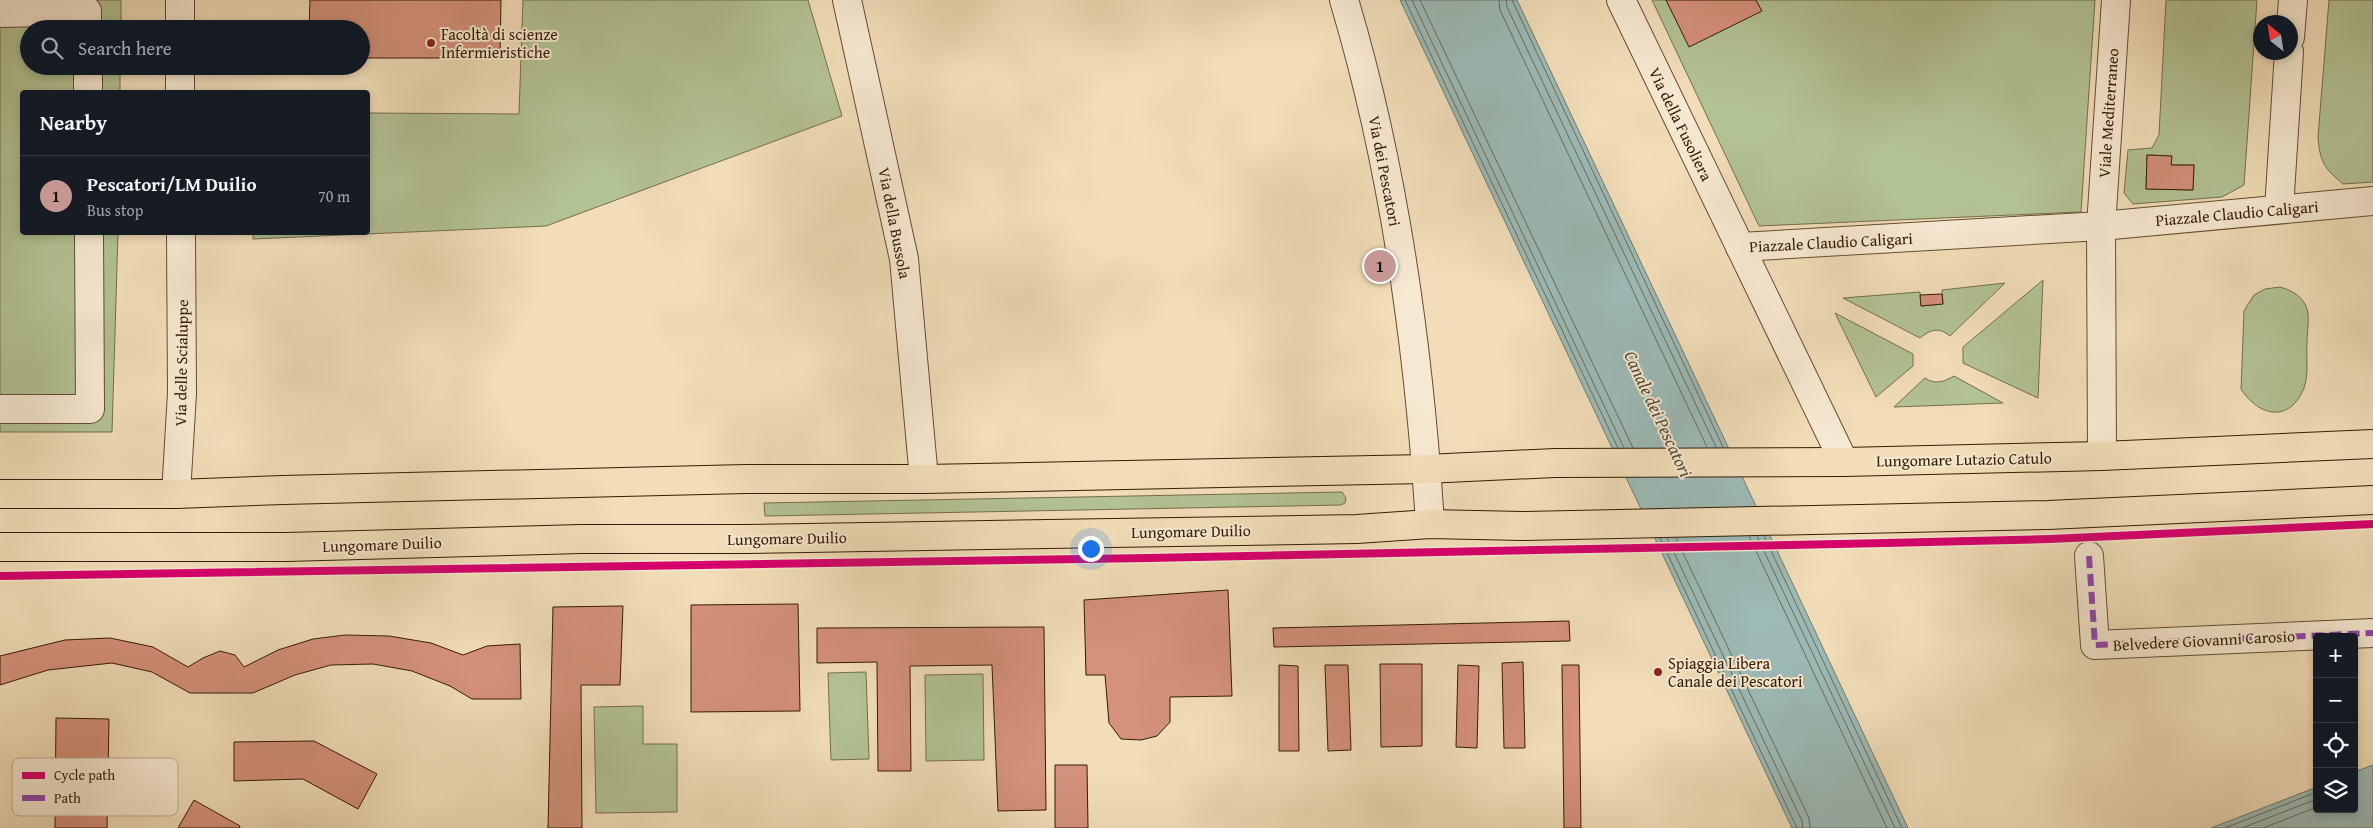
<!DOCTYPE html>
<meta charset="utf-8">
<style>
:root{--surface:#171b24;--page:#20242c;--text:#f1f3f6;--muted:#9ea1a6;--line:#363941;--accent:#c59692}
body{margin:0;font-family:"Gentium Book Plus",serif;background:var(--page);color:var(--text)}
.controls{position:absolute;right:15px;bottom:15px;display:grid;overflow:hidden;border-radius:5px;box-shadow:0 2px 8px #0003}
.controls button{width:45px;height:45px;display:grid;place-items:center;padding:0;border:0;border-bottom:1px solid var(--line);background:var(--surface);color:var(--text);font:25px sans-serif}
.compass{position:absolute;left:2253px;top:15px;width:45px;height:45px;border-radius:50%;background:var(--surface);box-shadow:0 2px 8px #0003;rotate:330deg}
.you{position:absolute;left:1090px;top:548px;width:18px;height:18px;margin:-12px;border:4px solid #fff;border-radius:50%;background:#1a73e8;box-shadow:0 0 0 8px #1a73e833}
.badge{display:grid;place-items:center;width:32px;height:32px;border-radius:50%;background:var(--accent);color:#111;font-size:16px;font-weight:700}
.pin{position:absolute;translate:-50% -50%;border:2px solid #fff;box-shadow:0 1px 5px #0006}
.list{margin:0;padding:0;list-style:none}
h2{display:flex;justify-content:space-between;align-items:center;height:65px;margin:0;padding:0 20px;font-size:21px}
h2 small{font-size:16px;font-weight:400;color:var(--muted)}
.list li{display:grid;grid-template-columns:32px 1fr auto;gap:15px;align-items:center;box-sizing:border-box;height:80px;padding:0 20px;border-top:1px solid var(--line)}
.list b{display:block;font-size:19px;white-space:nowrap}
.list p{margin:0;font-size:16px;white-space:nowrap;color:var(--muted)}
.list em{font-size:16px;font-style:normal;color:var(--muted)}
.icon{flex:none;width:28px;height:28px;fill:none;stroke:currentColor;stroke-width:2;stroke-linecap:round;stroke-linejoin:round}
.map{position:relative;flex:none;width:2373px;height:828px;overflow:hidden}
.search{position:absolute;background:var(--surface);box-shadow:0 2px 8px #0003;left:20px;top:20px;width:350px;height:55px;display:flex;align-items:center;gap:12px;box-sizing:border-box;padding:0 18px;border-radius:28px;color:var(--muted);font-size:19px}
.panel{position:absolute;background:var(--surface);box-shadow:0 2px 8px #0003;left:20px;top:90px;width:350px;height:145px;border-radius:5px}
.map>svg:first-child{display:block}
</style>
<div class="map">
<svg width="2373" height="828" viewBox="0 0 2373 828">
<rect width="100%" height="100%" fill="#f1ddb8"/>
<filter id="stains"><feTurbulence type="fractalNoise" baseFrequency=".004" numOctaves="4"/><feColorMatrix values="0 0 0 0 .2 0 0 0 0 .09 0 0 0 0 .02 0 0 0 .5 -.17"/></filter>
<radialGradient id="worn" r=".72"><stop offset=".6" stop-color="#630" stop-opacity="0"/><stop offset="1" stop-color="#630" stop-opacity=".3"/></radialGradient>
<g fill="#b3c294" stroke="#746e4c" fill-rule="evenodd">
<polygon points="0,0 121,0 121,29 29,29 29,66 120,66 120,92 22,92 22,232 118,233 112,432 0,432"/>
<polygon points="523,0 808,0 842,116 546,226 253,239 253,233 368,232 368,113 519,114"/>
<polygon points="1652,0 2095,0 2081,212 1759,226"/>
<path d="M2166,0H2257L2244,185L2222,197L2133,204L2124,193L2128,150L2152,148L2159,135ZM2147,155L2171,156V165H2194L2193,190L2146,189Z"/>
<path d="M2329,0H2373V182L2343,184C2324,168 2320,162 2318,137Z"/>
<polygon points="2043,280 2038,398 1963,363 1963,347"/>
<path d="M2005,283L1950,336C1939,327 1931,329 1920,338L1843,298L1920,292L1921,306L1943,304L1942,290Z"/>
<path d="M2280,287C2290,290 2299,294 2305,304C2311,314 2307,330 2307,342C2306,355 2309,375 2304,388C2290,423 2259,417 2241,389L2244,311L2254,295L2265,289Z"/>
<polygon points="1835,313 1913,354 1913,366 1876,397"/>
<path d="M1954,376L2003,403L1894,407L1925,378C1935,385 1944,382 1954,376Z"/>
<polygon points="1342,492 1346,498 1345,503 1341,505 765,516 764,503"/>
<polygon points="866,672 869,759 831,760 828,673"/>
<polygon points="983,674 984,760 926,761 925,675"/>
<polygon points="643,706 643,744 677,744 677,812 596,813 594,707"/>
</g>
<g fill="#9cbab6" stroke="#737a6f">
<polygon points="1400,0 1517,0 1908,828 1792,828"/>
<polygon points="2373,765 2373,828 2211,828 2317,787 2317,809 2354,809 2354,772"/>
</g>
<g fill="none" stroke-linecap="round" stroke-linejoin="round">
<g stroke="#686a5d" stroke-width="1">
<polyline points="1405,0 1618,448"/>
<polyline points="1412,0 1624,448"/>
<polyline points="1420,0 1633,448"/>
<polyline points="1499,0 1500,10 1707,447"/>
<polyline points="1506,0 1507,7 1716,447"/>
<polyline points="1512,0 1723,447"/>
<polyline points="1749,536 1887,828"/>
<polyline points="1757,536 1895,828"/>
<polyline points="1764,536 1902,828"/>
<polyline points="1660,538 1797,828"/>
<polyline points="1667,538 1802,821 1803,828"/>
<polyline points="1676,538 1809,818 1810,828"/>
<polyline points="2225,828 2317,792"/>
<polyline points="2242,828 2317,799"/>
<polyline points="2263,828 2317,807"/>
</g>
</g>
<g fill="#d4917b" stroke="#351b04">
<polygon points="310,0 501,0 500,58 361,58 361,29 309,29"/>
<polygon points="1666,0 1756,0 1762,11 1689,47"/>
<polygon points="2147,155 2172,156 2171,165 2194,165 2193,190 2146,189"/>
<polygon points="1942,294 1943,304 1921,306 1920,295"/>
<polygon points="1228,590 1232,696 1170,697 1170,722 1157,736 1141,740 1121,739 1109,723 1105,675 1086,675 1084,600"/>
<polygon points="798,604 800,711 691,712 691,605"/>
<polygon points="623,606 620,685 581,685 582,828 548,828 553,607"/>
<polygon points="1569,621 1570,641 1274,647 1273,628"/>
<polygon points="1044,627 1046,810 998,811 992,665 910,666 911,771 878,771 877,662 817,663 817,628"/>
<polygon points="345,635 389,636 431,643 463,655 487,646 520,644 521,699 472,699 450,686 412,671 373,664 331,665 295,675 253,693 190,693 152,672 112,663 48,670 0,685 0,656 65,640 110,638 153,647 188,667 203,658 220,651 235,655 244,667 278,650 313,639"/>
<polygon points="1523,662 1525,748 1504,748 1502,663"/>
<polygon points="1380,664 1422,664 1422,746 1381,747"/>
<polygon points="1279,665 1298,666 1299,751 1279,751"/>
<polygon points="1325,665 1348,665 1351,750 1328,751"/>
<polygon points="1458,665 1479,666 1477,748 1456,747"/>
<polygon points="1562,665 1579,665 1581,828 1564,828"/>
<polygon points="56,718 109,719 107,828 55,828"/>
<polygon points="314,741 377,774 358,809 303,779 234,781 234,742"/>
<polygon points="1055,765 1087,765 1088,828 1055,828"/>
<polygon points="194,800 240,826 239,828 178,828"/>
</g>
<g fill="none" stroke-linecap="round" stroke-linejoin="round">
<g stroke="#644c31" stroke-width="30">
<g id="minor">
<polyline points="180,0 180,29"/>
<polyline points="847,0 904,259 924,479"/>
<path d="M1344,0C1395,170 1419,347 1430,524"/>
<polyline points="1621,0 1844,462"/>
<polyline points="0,13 87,11 87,29"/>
<polyline points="2290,37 2293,0"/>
<polyline points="88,66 88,92"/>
<polyline points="180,66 180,92"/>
<polyline points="2279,209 2289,52"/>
<polyline points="1740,247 2101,226 2373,201"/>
<polyline points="0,409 90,409 89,232"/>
<polyline points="2102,456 2101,226 2116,0"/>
<polyline points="176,494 182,393 181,232"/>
<polyline points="2089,556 2095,645 2373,633"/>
</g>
</g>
<g stroke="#351b04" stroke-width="30">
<g id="major">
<polyline points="0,494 176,494 283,490 746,479 924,479 1426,469 1555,463 1844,462 2102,456 2373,444"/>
<polyline points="0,547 286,547 581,539 745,539 1357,529 1430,524 1522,526 2048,515 2373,500"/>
</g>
</g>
<use href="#minor" stroke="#f6e9d1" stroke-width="28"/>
<use href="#major" stroke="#f1ddb8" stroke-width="28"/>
<polyline stroke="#8e44ad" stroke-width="6" stroke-dasharray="12 6" stroke-linecap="butt" points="2089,556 2095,645 2373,633"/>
<g stroke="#f6e9d1" stroke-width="11">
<polyline id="cycleway" points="0,576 1149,558 1886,543 2050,539 2373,524"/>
</g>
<use href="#cycleway" stroke="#d6006c" stroke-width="8"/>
</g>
<g fill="#8f2418" stroke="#f6e9d1" stroke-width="2">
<circle cx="431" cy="43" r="5"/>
<circle cx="1658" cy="672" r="5"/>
</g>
<g text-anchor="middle" stroke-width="4" stroke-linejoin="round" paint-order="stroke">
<g font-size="16" fill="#351b04" stroke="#f6e9d1" text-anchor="start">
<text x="441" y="40">Facoltà di scienze<tspan x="441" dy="18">Infermieristiche</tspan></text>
<text x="1668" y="669">Spiaggia Libera<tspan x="1668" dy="18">Canale dei Pescatori</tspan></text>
</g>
<g font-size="16" fill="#351b04" stroke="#f6e9d1">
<text transform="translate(2108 113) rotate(-86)" y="6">Viale Mediterraneo</text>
<text transform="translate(1681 124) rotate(64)" y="6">Via della Fusoliera</text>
<text transform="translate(1385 171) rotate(79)" y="6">Via dei Pescatori</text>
<text transform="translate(2237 213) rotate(-5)" y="6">Piazzale Claudio Caligari</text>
<text transform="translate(895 223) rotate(79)" y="6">Via della Bussola</text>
<text transform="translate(1831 242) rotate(-3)" y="6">Piazzale Claudio Caligari</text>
<text transform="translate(181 363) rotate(-89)" y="6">Via delle Scialuppe</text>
<text transform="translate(1964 459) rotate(-1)" y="6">Lungomare Lutazio Catulo</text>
<text transform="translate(1191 531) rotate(-1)" y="6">Lungomare Duilio</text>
<text transform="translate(787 538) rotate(-1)" y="6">Lungomare Duilio</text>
<text transform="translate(382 544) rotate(-2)" y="6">Lungomare Duilio</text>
<text transform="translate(2204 640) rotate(-3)" y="6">Belvedere Giovanni Carosio</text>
</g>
<g font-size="18" font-style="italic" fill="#544b39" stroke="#f6e9d1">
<text transform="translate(1658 414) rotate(65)" y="6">Canale dei Pescatori</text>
</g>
</g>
<rect x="12" y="758" width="166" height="58" rx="8" fill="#f6e9d1" stroke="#bcab94" stroke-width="1"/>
<rect x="22" y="772" width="23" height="7" fill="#d6006c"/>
<rect x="22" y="795" width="23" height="6" fill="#8e44ad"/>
<g font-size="14" fill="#351b04">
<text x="54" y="780">Cycle path</text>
<text x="54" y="803">Path</text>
</g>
<rect width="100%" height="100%" filter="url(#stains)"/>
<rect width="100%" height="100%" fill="url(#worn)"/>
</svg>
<div class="controls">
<button>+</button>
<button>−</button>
<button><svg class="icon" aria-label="locate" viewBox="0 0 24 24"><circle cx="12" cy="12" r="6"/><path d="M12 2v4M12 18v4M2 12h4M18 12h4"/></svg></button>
<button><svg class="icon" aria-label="layers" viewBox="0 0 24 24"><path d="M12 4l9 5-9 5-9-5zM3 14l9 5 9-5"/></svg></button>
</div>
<svg class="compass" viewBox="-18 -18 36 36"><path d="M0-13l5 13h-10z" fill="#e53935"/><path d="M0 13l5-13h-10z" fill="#9ea1a6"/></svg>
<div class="you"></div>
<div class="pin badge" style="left:1380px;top:266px">1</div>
<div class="search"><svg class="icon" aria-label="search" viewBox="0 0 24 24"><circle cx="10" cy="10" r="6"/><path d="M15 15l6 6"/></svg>Search here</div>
<section class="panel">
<h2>Nearby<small></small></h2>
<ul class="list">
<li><span class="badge">1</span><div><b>Pescatori/LM Duilio</b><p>Bus stop</p></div><em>70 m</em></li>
</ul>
</section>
</div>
